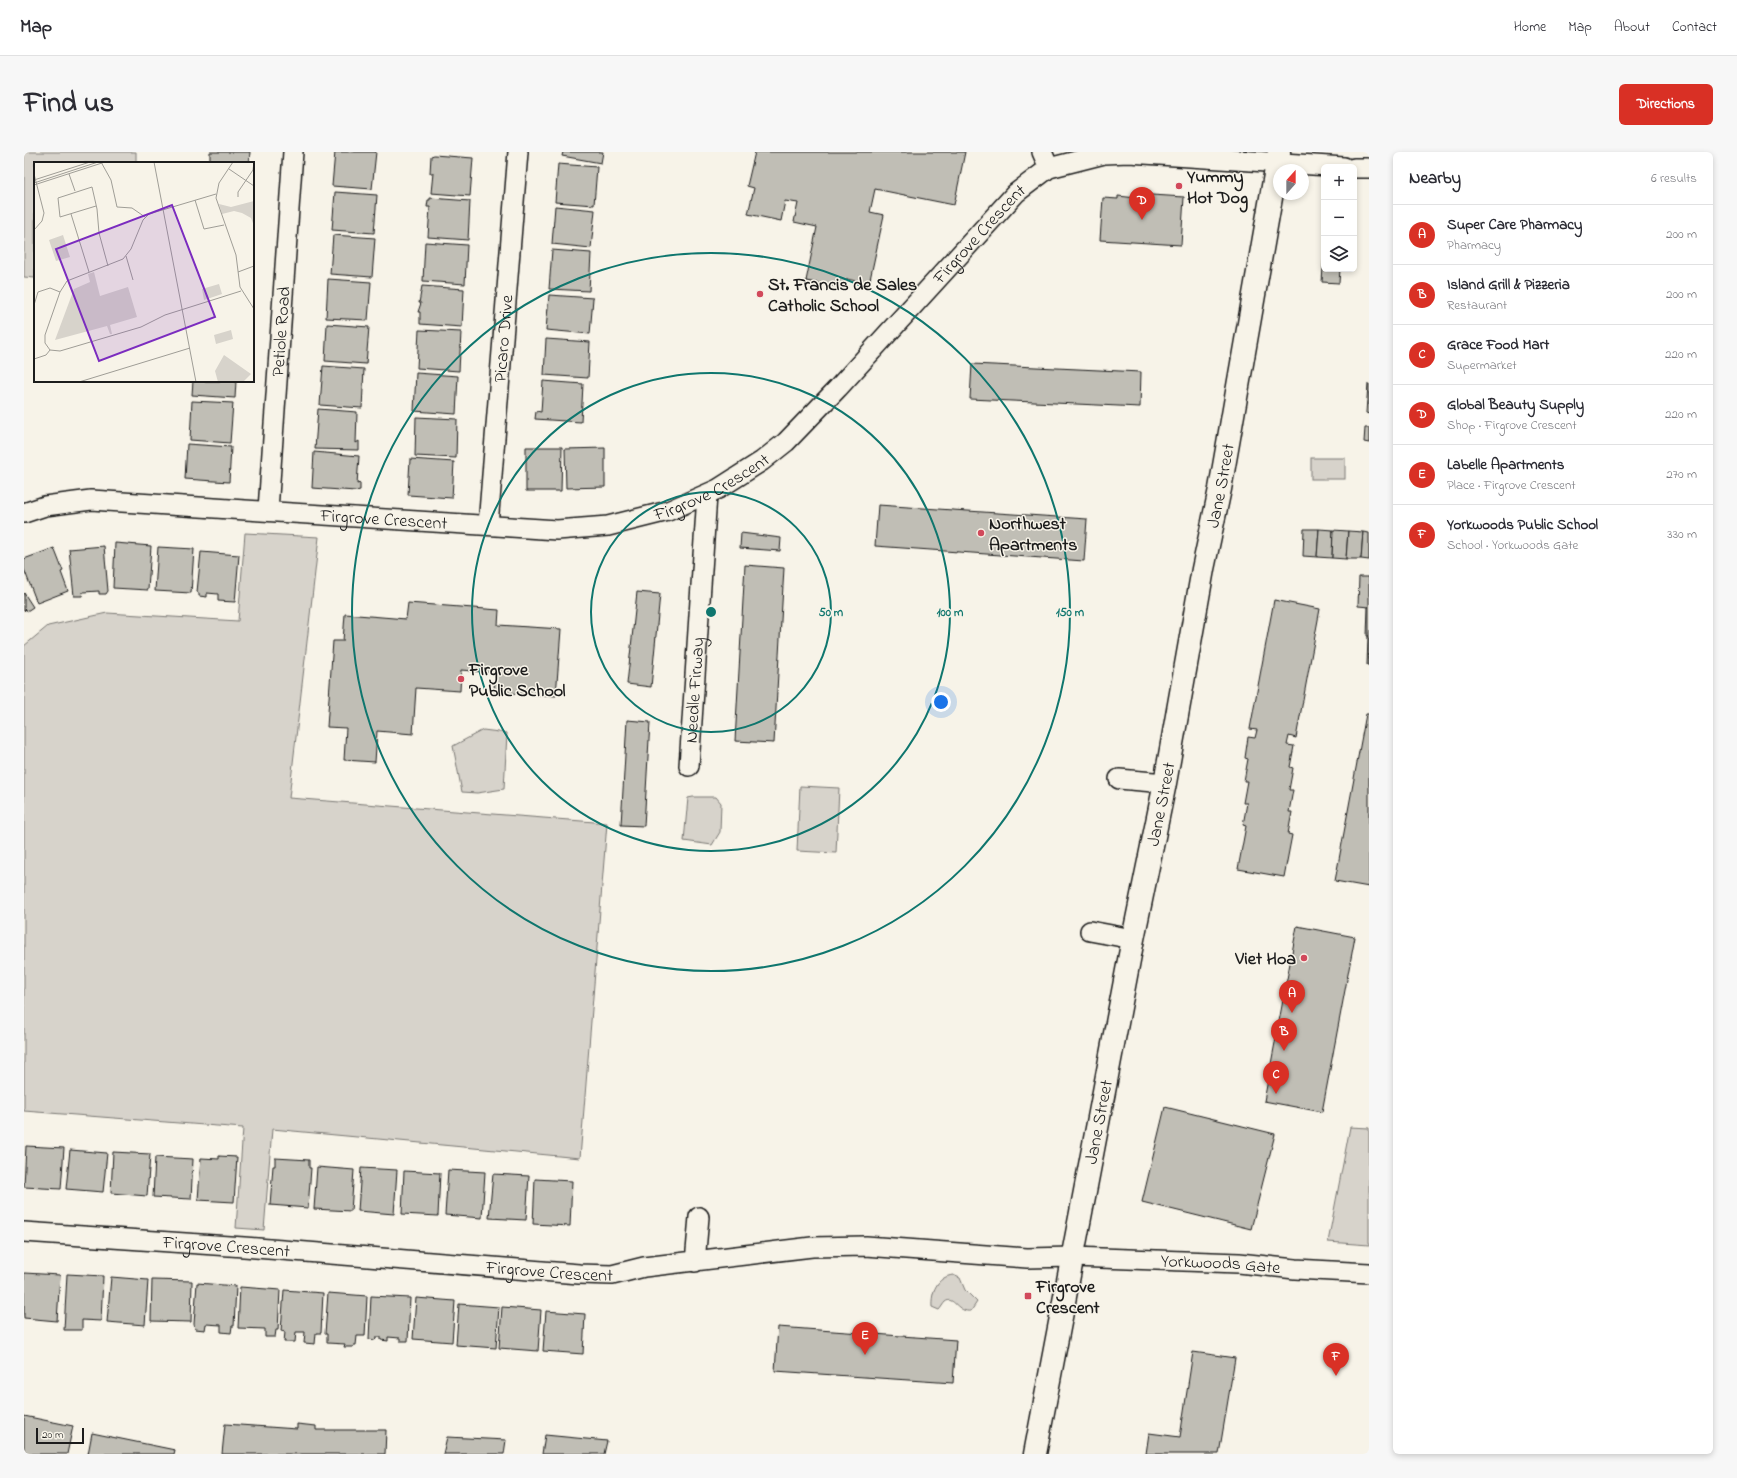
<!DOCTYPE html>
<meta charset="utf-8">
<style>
:root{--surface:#fff;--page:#f7f7f7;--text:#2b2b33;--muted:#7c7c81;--line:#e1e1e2;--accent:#d93025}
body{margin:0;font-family:"Indie Flower",sans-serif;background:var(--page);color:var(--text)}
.controls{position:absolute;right:12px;top:12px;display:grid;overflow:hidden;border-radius:6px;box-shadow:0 2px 6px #0003}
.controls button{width:36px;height:36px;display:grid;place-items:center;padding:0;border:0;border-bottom:1px solid var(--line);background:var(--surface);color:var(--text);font:20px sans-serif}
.compass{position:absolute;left:1249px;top:12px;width:36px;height:36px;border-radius:50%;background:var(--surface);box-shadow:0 2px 6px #0003;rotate:21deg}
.scale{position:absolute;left:12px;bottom:10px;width:48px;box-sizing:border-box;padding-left:4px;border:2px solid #1c1c1c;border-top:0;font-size:11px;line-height:14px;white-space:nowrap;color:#1c1c1c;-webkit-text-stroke:3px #f7f3e8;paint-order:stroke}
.you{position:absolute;left:917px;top:550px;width:14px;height:14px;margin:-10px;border:3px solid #fff;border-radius:50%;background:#1a73e8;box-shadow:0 0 0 6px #1a73e833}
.badge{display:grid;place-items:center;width:26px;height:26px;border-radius:50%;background:var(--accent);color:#fff;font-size:13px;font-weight:700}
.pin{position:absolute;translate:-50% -33px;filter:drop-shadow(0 1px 2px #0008)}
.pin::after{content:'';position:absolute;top:21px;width:14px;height:12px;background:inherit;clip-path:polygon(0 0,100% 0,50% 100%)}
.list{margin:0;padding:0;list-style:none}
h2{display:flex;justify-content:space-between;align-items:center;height:52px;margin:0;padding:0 16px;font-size:17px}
h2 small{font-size:13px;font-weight:400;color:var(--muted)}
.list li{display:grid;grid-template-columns:26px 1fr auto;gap:12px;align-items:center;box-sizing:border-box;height:60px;padding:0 16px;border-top:1px solid var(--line)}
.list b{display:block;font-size:15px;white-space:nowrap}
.list p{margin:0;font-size:13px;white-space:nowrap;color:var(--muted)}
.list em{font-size:13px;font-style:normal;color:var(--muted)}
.icon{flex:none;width:22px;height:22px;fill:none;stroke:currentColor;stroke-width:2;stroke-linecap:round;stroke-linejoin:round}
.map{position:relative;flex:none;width:1345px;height:1302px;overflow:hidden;border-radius:6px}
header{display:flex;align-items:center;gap:24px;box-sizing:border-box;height:56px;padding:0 20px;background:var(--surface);border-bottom:1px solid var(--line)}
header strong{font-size:19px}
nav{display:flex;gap:22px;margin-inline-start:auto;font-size:14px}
.intro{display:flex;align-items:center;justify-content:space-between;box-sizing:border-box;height:96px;padding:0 24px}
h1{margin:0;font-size:28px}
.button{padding:10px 18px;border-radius:6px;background:var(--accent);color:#fff;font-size:14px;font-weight:700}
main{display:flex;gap:24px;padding:0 24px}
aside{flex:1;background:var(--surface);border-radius:6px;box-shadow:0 2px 6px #0003}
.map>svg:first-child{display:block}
</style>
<header>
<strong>Map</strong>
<nav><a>Home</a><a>Map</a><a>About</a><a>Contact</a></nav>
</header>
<div class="intro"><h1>Find us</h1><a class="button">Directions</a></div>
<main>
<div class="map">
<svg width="1345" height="1302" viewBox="0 0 1345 1302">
<rect width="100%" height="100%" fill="#f7f3e8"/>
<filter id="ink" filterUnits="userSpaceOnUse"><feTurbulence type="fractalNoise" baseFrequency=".025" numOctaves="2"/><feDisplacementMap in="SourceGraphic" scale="8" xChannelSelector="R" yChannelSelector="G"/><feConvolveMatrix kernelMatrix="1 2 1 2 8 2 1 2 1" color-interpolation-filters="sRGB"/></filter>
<g filter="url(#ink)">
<g fill="#d7d3cb" stroke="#7a7874">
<polygon points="0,0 112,0 112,11 11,11 11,126 0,125"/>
<rect x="1287" y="306" width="34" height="21"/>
<polygon points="221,381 295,385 265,646 583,671 556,1006 248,977 240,1078 212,1076 219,976 0,959 0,494 24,474 83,461 214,469"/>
<polygon points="459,578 483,581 480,637 453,641 438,640 429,594"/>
<polygon points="776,634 815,636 812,701 773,699"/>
<polygon points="669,645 692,645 697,651 696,680 688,693 660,689 664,646"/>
<polygon points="1326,975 1345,976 1345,1093 1304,1090"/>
<path d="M929,1123L936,1126L941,1138L953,1150L947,1159C933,1161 930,1143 921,1150C919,1152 917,1156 915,1158L908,1155C907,1140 913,1125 929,1123Z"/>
</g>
<g fill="#c0beb5" stroke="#1c1c1c">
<polygon points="186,0 226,0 225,11 186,11"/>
<polygon points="311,0 352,0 348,37 308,34"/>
<polygon points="539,0 579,0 577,11 538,4"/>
<polygon points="731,0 941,0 930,53 851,37 846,60 860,63 845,132 823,127 821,136 782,129 793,75 770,70 774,51 761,49 757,69 724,62 730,36 723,34"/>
<polygon points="410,3 449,6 446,44 407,41 409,21 406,21 407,4"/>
<polygon points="534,12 573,15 570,53 531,50"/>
<polygon points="311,40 353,43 350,81 308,78"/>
<polygon points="1112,42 1160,45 1157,93 1076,88 1079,46 1094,47 1094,44 1112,46"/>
<polygon points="406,46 446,49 444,88 404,85 406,55 403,55 404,48 406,48"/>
<polygon points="531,54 571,58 567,96 528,92"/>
<polygon points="309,83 351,86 348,125 306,122"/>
<polygon points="401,90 443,93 441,132 399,129"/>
<polygon points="528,98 567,101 565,139 525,137"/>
<polygon points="1300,100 1300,117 1316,117 1315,131 1298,130"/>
<polygon points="304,127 347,130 344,168 302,166"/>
<polygon points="398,134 440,137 438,175 396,172 396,160 394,160 397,151 395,151"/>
<polygon points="525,143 569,146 566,182 522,178"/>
<polygon points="303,172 345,175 342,212 301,209"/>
<polygon points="395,178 437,180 435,219 393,216"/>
<polygon points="522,187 566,190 564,226 520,223"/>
<polygon points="948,212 1117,220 1116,255 946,247"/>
<polygon points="299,214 340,217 338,256 296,253"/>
<polygon points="392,221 434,224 432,262 390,259"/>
<polygon points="169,229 212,229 211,246 168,243"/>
<polygon points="519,229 559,232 557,270 511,267 512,259 517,260"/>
<polygon points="1344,232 1345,232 1345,262 1342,261"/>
<polygon points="168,249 209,251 206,291 166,288"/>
<polygon points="294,257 333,260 332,291 335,289 335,298 291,297"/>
<polygon points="392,265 433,267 432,306 391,304"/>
<polygon points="1341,276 1345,276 1345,291 1340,290"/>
<polygon points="163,292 207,295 205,330 161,327"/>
<polygon points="502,295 538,295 537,339 502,339"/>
<polygon points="581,296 581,335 542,336 541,297"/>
<polygon points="290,300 335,304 333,332 336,331 336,338 332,339 288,336"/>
<polygon points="386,307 430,310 428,346 384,343"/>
<polygon points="854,353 1063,367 1060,409 851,394"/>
<polygon points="1280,377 1295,377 1293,405 1279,404"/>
<polygon points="1295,377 1309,378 1308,406 1293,405"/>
<polygon points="1309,378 1324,379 1322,407 1308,406"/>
<polygon points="1324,379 1339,380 1337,407 1322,407"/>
<polygon points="1339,380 1345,381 1345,408 1337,407"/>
<polygon points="717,381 757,386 756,399 716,396"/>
<polygon points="91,391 127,394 124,438 89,436"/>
<polygon points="80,394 84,439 82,442 75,442 75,439 59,440 58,444 50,444 45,397"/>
<polygon points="134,395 170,397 167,441 131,439"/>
<polygon points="30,396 39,419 37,420 44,439 13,451 0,417 0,407"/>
<polygon points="177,400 215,403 211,450 194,449 194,442 183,441 183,445 175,444 175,441 173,440"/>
<polygon points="721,413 760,416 750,591 711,589"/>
<polygon points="1335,425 1345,425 1345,455 1334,454"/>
<polygon points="613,440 636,442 627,535 603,532"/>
<polygon points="0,441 9,455 3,459 2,457 0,459"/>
<polygon points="1250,448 1296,457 1272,586 1265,584 1263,593 1270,594 1266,615 1269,616 1265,638 1269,638 1265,660 1268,660 1264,682 1268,683 1260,725 1214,717 1222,674 1219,673 1223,651 1219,651 1223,629 1220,629 1224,607 1221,606 1224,585 1231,586 1233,578 1226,577"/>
<polygon points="384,451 475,458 474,473 537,477 532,544 470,540 471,521 437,518 436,539 392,536 389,582 353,579 351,610 320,608 322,576 303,575 309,489 319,489 321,462 382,467"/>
<polygon points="1344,455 1345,455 1345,484 1343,484"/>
<polygon points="1344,484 1345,484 1345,513 1343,513"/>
<polygon points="1342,562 1345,562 1345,735 1311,729"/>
<polygon points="603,568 626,570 620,674 597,673"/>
<polygon points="1273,774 1331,785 1298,960 1240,949"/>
<polygon points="1141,955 1251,982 1227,1077 1118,1050"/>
<polygon points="2,994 40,996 37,1037 0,1035"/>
<polygon points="46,998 83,1001 79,1040 42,1037"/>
<polygon points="89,1000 126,1002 123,1044 87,1041"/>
<polygon points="195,1004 213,1005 210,1050 174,1048 177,1006 195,1007"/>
<polygon points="131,1005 169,1007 167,1047 129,1045"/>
<polygon points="251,1006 285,1008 285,1016 287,1016 284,1056 246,1053 249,1014 251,1014"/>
<polygon points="293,1015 330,1018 327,1059 290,1057"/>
<polygon points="337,1016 373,1018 370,1062 334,1059"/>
<polygon points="424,1018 461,1020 458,1066 421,1063"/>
<polygon points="380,1019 416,1021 414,1064 378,1062"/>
<polygon points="469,1022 505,1024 502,1068 465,1066"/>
<polygon points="511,1027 548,1029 546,1074 509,1072"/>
<polygon points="0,1121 36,1123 33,1169 0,1166"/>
<polygon points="43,1122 79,1124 77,1169 58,1168 58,1178 40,1178"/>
<polygon points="87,1125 124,1128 121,1173 83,1170"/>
<polygon points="128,1128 168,1129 167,1170 127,1169"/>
<polygon points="173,1131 212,1134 210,1174 208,1174 207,1181 197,1180 197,1173 182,1172 181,1178 171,1177 170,1172"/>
<polygon points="216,1135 256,1138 254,1178 252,1178 251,1185 241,1185 241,1177 214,1176"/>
<polygon points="260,1138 299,1141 297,1181 292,1181 291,1192 280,1191 281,1180 272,1180 271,1190 260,1190 261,1180 257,1179"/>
<polygon points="304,1141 343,1144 341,1184 333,1184 332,1193 330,1193 329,1195 320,1195 321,1192 303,1191 303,1182 301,1182"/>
<polygon points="347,1144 386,1146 384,1189 376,1189 376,1186 364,1185 364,1189 357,1188 357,1185 352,1185 351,1188 345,1187"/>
<polygon points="392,1146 431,1149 428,1190 389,1187"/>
<polygon points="435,1152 475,1155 472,1196 432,1193"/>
<polygon points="478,1155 517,1158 514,1199 475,1196"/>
<polygon points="522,1159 561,1162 559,1202 519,1199"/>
<polygon points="754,1175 932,1188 929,1231 751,1219"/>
<polygon points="1169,1200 1211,1206 1195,1302 1122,1302 1125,1281 1156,1285"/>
<polygon points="0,1264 49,1274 43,1302 0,1302"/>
<polygon points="201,1272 273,1277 273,1272 292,1274 292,1278 362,1278 361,1302 198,1302"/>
<polygon points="68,1281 151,1298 150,1302 64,1302"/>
<polygon points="521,1283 583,1289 580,1302 518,1302"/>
<polygon points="423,1285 482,1288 480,1302 419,1302"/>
</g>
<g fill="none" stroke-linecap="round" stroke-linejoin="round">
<g stroke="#1c1c1c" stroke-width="22">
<g id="minor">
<polyline points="1018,0 1025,16"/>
<polyline points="1330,16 1345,16"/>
<path id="s1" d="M244,358L269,0"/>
<path id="s2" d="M0,361L21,354L67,348L533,378L584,374L644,359L694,337L738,309L762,290L814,236L992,41L1025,16L1080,2L1105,1L1320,15"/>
<path id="s3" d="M464,373L494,0"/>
<path id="s4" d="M665,614L683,343"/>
<polyline points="1095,627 1141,631"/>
<polyline points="1066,779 1109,787"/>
<path id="s5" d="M0,1080L220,1095L555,1122L588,1123L620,1115L788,1095L842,1094L1003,1106L1049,1105L1215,1111L1271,1117L1345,1121"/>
<polyline points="671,1110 675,1065"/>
</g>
</g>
<g stroke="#1c1c1c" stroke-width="25">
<g id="major">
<path id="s6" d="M1011,1302L1109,787L1141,631L1179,417L1196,337L1255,0"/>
</g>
</g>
<use href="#minor" stroke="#f7f3e8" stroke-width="19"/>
<use href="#major" stroke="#f7f3e8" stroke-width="22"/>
</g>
</g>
<g fill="none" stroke="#0f766e" stroke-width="2">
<circle cx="687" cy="460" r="120"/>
<circle cx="687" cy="460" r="239"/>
<circle cx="687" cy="460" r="359"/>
</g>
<g fill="#d1495b" stroke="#f7f3e8" stroke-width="1.5">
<circle cx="1155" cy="34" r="4"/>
<circle cx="736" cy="142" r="4"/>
<circle cx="957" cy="381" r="4"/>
<circle cx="437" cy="527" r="4"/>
<circle cx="1280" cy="806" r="4"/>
<rect x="1000" y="1140" width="8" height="8" rx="2"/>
</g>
<g text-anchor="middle" stroke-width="3" stroke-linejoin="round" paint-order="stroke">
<g font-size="18" font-weight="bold" fill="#1c1c1c" stroke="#f7f3e8" text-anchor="start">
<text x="1163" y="30">Yummy<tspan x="1163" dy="21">Hot Dog</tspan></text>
<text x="744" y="138">St. Francis de Sales<tspan x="744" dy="21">Catholic School</tspan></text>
<text x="965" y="377">Northwest<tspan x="965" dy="21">Apartments</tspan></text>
<text x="445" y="523">Firgrove<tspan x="445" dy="21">Public School</tspan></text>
<text x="1272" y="812" text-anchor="end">Viet Hoa</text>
<text x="1012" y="1140">Firgrove<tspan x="1012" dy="21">Crescent</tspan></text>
</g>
<g font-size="18" fill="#1c1c1c" stroke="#f7f3e8">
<text dy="6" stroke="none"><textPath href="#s2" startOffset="1070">Firgrove Crescent</textPath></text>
<text dy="6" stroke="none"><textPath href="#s1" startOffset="179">Petiole Road</textPath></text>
<text dy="6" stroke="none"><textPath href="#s3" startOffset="187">Picaro Drive</textPath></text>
<text dy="6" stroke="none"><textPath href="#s2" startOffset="698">Firgrove Crescent</textPath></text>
<text dy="6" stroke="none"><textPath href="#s6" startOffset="986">Jane Street</textPath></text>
<text dy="6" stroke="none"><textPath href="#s2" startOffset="362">Firgrove Crescent</textPath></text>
<text dy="6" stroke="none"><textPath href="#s4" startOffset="76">Needle Firway</textPath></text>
<text dy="6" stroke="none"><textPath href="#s6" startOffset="662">Jane Street</textPath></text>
<text dy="6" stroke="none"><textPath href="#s6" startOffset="338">Jane Street</textPath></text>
<text dy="6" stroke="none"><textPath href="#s5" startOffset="203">Firgrove Crescent</textPath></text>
<text dy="6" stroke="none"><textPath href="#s5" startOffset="1201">Yorkwoods Gate</textPath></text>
<text dy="6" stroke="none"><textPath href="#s5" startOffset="527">Firgrove Crescent</textPath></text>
</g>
</g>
<g transform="translate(10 10)">
<rect width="220" height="220" fill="#f7f3e8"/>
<path d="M220,39V64L217,56L208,51L200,49L188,52L185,42L197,45ZM29,73L36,95L22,99L15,78ZM60,110L66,134L94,125L103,155L76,163L78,172H76L73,164L21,178L40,127L56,120L54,112ZM185,122L188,132L170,138L168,127ZM197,168L199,177L182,182L180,173ZM190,193L217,212L209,220H184L181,209Z" fill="#d7d3cb"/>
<path fill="none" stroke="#9f9d96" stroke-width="1" d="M67,0L77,18L83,45L98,46L111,55M120,0L162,220M199,0L185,21L182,36L202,93L206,125L220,147M195,7L220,24M0,12L10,51L8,59L0,68M35,12L41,29M0,18L56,0M0,21L64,0M0,23L71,0M182,32L115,52L109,58L97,87L89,97L33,119L26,130L11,173V181L16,188L26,189L107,165L131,153L207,129M204,35V30L219,8L220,0M161,38L170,67L190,63M62,44L26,55L24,36L58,25L63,47L65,71L74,104M37,52L55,110M92,94L99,118M204,110L220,104M0,143L4,130L16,126L26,130M0,197L12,193L16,188M45,220L156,186"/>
<path fill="#7b2cbf" fill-opacity="0.15" stroke="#7b2cbf" stroke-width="2" d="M138,43L181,155L65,199L22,87Z"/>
<rect width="220" height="220" fill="none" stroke="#1c1c1c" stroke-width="2"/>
</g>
<circle cx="687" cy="460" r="6" fill="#0f766e" stroke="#f7f3e8" stroke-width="2"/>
<g font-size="12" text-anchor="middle" font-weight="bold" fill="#0f766e" stroke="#f7f3e8" stroke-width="3" stroke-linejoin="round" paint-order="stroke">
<text x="807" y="464">50 m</text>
<text x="926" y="464">100 m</text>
<text x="1046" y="464">150 m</text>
</g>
</svg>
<div class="controls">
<button>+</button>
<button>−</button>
<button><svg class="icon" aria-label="layers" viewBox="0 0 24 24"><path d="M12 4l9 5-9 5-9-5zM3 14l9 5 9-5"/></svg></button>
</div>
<svg class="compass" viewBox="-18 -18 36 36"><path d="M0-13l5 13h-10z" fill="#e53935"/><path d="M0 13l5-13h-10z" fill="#7c7c81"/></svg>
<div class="scale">20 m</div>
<div class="you"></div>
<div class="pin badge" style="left:1268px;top:861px">A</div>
<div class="pin badge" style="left:1260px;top:899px">B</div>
<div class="pin badge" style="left:1252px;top:942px">C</div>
<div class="pin badge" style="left:1118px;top:68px">D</div>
<div class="pin badge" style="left:841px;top:1203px">E</div>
<div class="pin badge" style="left:1312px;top:1224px">F</div>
</div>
<aside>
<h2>Nearby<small>6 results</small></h2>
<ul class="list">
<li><span class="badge">A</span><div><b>Super Care Pharmacy</b><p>Pharmacy</p></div><em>200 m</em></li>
<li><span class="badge">B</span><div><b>Island Grill &amp; Pizzeria</b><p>Restaurant</p></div><em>200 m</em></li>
<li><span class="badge">C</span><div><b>Grace Food Mart</b><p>Supermarket</p></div><em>220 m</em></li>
<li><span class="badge">D</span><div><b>Global Beauty Supply</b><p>Shop · Firgrove Crescent</p></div><em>220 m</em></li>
<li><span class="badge">E</span><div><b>Labelle Apartments</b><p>Place · Firgrove Crescent</p></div><em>270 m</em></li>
<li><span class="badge">F</span><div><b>Yorkwoods Public School</b><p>School · Yorkwoods Gate</p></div><em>330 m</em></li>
</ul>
</aside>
</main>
